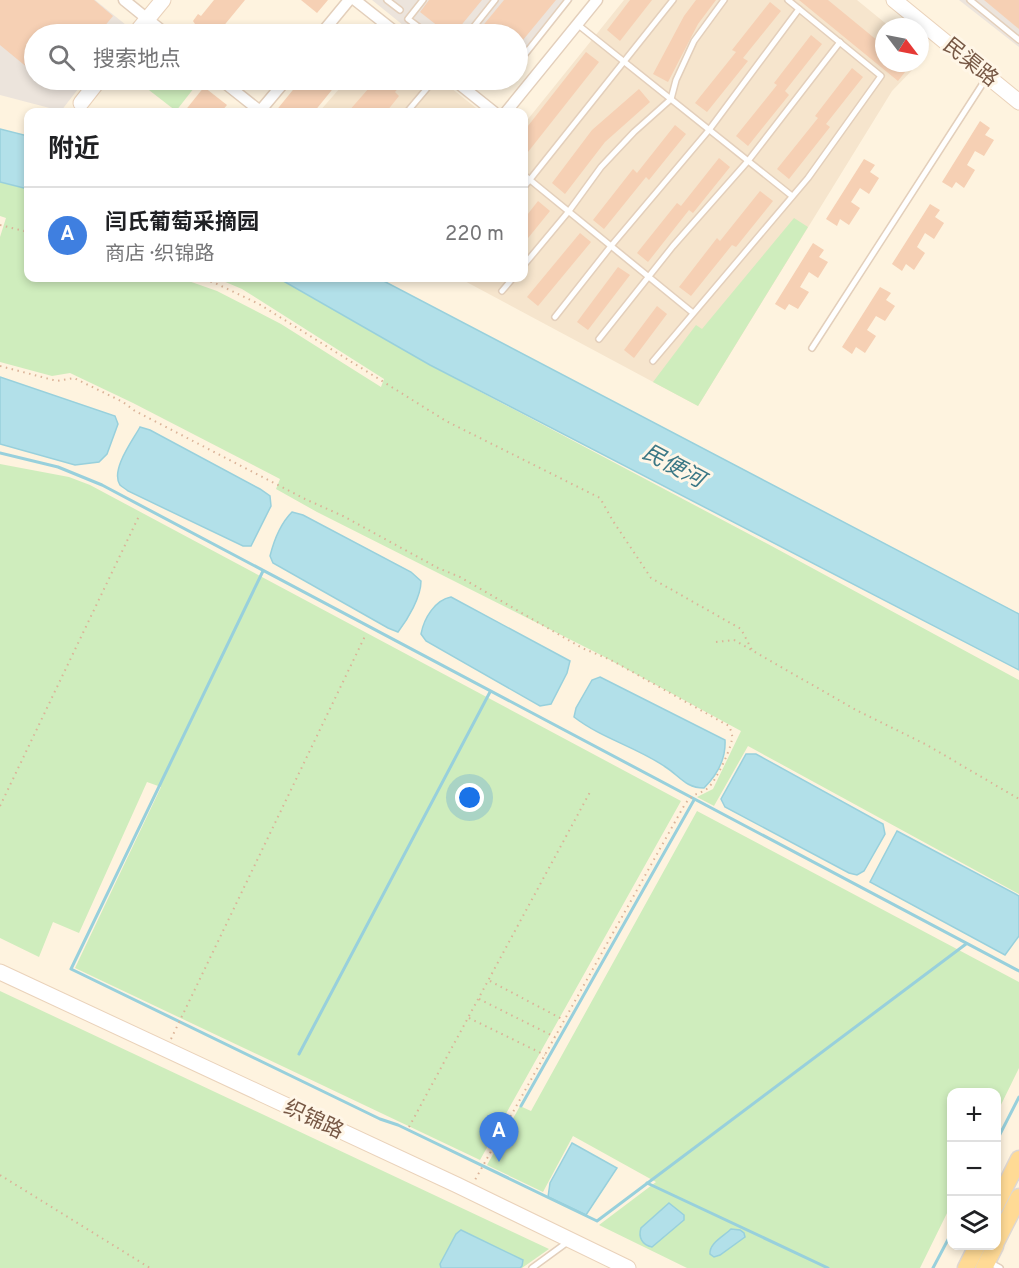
<!DOCTYPE html>
<html lang="zh">
<meta charset="utf-8">
<style>
:root{--surface:#fff;--page:#f2f2f2;--text:#202124;--muted:#757577;--line:#e0e0e0;--accent:#0f766e}
body{margin:0;font-family:Overpass,"Noto Sans SC",sans-serif;background:var(--page);color:var(--text)}
.controls{position:absolute;right:18px;bottom:18px;display:grid;overflow:hidden;border-radius:12px;box-shadow:0 3px 9px #0003}
.controls button{width:54px;height:54px;display:grid;place-items:center;padding:0;border:0;border-bottom:2px solid var(--line);background:var(--surface);color:var(--text);font:30px sans-serif}
.compass{position:absolute;left:875px;top:18px;width:54px;height:54px;border-radius:50%;background:var(--surface);box-shadow:0 3px 9px #0003;rotate:122deg}
.you{position:absolute;left:470px;top:798px;width:21px;height:21px;margin:-15px;border:4px solid #fff;border-radius:50%;background:#1a73e8;box-shadow:0 0 0 9px #1a73e833}
.badge{display:grid;place-items:center;width:39px;height:39px;border-radius:50%;background:var(--accent);color:#fff;font-size:20px;font-weight:700}
.pin{position:absolute;translate:-50% -50px;filter:drop-shadow(0 2px 3px #0008)}
.pin::after{content:'';position:absolute;top:32px;width:21px;height:18px;background:inherit;clip-path:polygon(0 0,100% 0,50% 100%)}
.list{margin:0;padding:0;list-style:none}
h2{display:flex;justify-content:space-between;align-items:center;height:78px;margin:0;padding:0 24px;font-size:26px}
h2 small{font-size:20px;font-weight:400;color:var(--muted)}
.list li{display:grid;grid-template-columns:39px 1fr auto;gap:18px;align-items:center;box-sizing:border-box;height:96px;padding:0 24px;border-top:2px solid var(--line)}
.list b{display:block;font-size:22px;white-space:nowrap}
.list p{margin:0;font-size:20px;white-space:nowrap;color:var(--muted)}
.list em{font-size:20px;font-style:normal;color:var(--muted)}
.icon{flex:none;width:33px;height:33px;fill:none;stroke:currentColor;stroke-width:2;stroke-linecap:round;stroke-linejoin:round}
.map{position:relative;flex:none;width:1019px;height:1268px;overflow:hidden}
.search{position:absolute;background:var(--surface);box-shadow:0 3px 9px #0003;left:24px;top:24px;width:504px;height:66px;display:flex;align-items:center;gap:15px;box-sizing:border-box;padding:0 21px;border-radius:33px;color:var(--muted);font-size:22px}
.panel{position:absolute;background:var(--surface);box-shadow:0 3px 9px #0003;left:24px;top:108px;width:504px;height:174px;border-radius:12px}
.map>svg:first-child{display:block}
</style>
<div class="map">
<svg width="1019" height="1268" viewBox="0 0 1019 1268">
<rect width="100%" height="100%" fill="#fef3df"/>
<g fill="#f6e5cd">
<polygon points="624,0 857,0 890,27 884,27 884,63 919,63 892,91 698,406 459,278 524,278 524,124"/>
<polygon points="347,80 441,80 481,112 319,112"/>
</g>
<g fill="#ece4dc">
<polygon points="0,0 95,0 126,25 119,34 34,34 34,80 85,80 61,111 0,95"/>
<polygon points="372,0 573,0 518,69 518,34 414,34"/>
<polygon points="959,0 1019,0 1019,47"/>
</g>
<g fill="#cfedbd">
<polygon points="136,80 183,80 194,88 176,111"/>
<polygon points="0,182 28,189 28,278 180,278 217,291 281,324 381,387 384,379 242,289 216,278 278,278 430,365 766,543 1019,680 1019,894 748,746 714,806 697,797 713,789 741,731 599,654 317,512 276,489 280,479 133,403 70,373 52,376 0,362 0,237 6,218 0,216"/>
<polygon points="794,218 808,227 698,406 653,382 696,325 702,329"/>
<polygon points="0,464 69,477 90,485 681,801 480,1160 75,968 161,787 147,782 79,933 53,922 39,957 0,938"/>
<polygon points="697,811 1019,982 1019,1068 997,1113 996,1092 952,1092 951,1205 920,1268 687,1268 599,1225 656,1182 573,1136 543,1192 487,1165 520,1106 531,1111"/>
<polygon points="0,991 549,1249 522,1268 0,1268"/>
</g>
<g fill="#b2e0e9" stroke="#98d0dc" stroke-width="1.5">
<polygon points="0,129 28,136 28,189 0,182"/>
<polygon points="278,278 378,278 1019,614 1019,670 430,365"/>
<polygon points="0,377 115,416 118,424 107,454 99,462 75,465 0,444"/>
<path d="M140,427L150,430L260,489L270,496L271,506L251,546H243L128,491C126,489 122,487 120,485C110,470 133,440 140,427Z"/>
<path d="M292,512L303,515L411,572L421,581C421,597 408,619 398,632L388,628L273,563L270,556C274,540 280,524 292,512Z"/>
<path d="M451,597L570,661L567,673L551,704L540,706L426,641L421,634C424,618 435,600 451,597Z"/>
<path d="M600,677L725,740C726,758 717,775 704,788C685,788 679,775 664,766C636,747 601,738 574,717L576,708L592,680Z"/>
<polygon points="746,754 756,754 883,824 885,834 864,871 857,875 849,873 725,807 721,799"/>
<polygon points="897,831 1019,896 1019,936 1005,955 870,882"/>
<polygon points="572,1143 617,1168 586,1215 548,1197 550,1183"/>
<path d="M669,1203L684,1215V1220L652,1247C642,1245 638,1237 641,1228Z"/>
<path d="M731,1229L740,1230L744,1233L745,1237L720,1255L714,1257L710,1254C709,1243 724,1236 731,1229Z"/>
<polygon points="461,1230 523,1260 522,1266 520,1268 441,1268 440,1264 456,1234"/>
</g>
<g fill="none" stroke-linecap="round" stroke-linejoin="round">
<g stroke="#98d0dc" stroke-width="3">
<polyline points="0,453 58,467 102,485 1019,971"/>
<polyline points="263,571 71,969 380,1119 398,1125 597,1221 966,944"/>
<polyline points="299,1054 490,692"/>
<polyline points="521,1106 694,800"/>
<polyline points="996,1142 1019,1097"/>
<polyline points="647,1183 828,1268"/>
<polyline points="933,1268 952,1232"/>
</g>
</g>
<g fill="#f6d0b4">
<polygon points="0,0 94,0 113,16 98,34 34,34 34,73 0,45"/>
<polygon points="214,0 245,0 217,34 186,34 195,24 193,21 198,14 201,16"/>
<polygon points="301,0 328,0 317,13"/>
<polygon points="429,0 482,0 454,34 448,34 420,12"/>
<polygon points="504,0 556,0 518,46 518,34 476,34"/>
<polygon points="630,0 652,0 620,41 607,30"/>
<polygon points="696,0 716,0 698,24 668,82 653,74 684,16"/>
<polygon points="799,0 828,0 884,46 884,63 912,63 898,81"/>
<polygon points="984,0 1019,0 1019,29"/>
<polygon points="770,2 781,11 743,58 748,61 707,112 695,103 736,52 732,50"/>
<polygon points="811,35 822,44 785,91 789,95 748,146 736,136 777,85 774,83"/>
<polygon points="586,52 599,62 524,157 524,131"/>
<polygon points="852,68 863,77 826,124 830,127 789,179 777,169 818,118 815,116"/>
<polygon points="301,80 340,80 314,112 275,112"/>
<polygon points="376,80 405,80 395,92 399,96 387,111 383,108 379,112 348,112"/>
<polygon points="204,87 227,105 221,112 184,112"/>
<polygon points="639,89 650,102 605,142 565,194 552,183 592,130"/>
<polygon points="980,121 990,128 985,135 994,140 984,156 975,151 967,165 975,170 964,188 956,182 952,188 942,182"/>
<polygon points="675,125 686,134 649,180 646,177 604,229 593,220 633,169 637,173"/>
<polygon points="719,158 730,167 693,213 689,210 648,262 637,253 677,203 681,206"/>
<polygon points="864,159 875,165 870,172 879,178 869,194 860,188 851,202 860,208 849,225 840,219 837,226 826,219"/>
<polygon points="760,191 773,201 736,247 732,245 691,296 679,287 717,238 720,241"/>
<polygon points="538,201 550,211 524,243 524,219"/>
<polygon points="930,204 940,210 935,217 944,223 934,239 925,233 917,247 925,253 914,270 906,264 902,271 892,264"/>
<polygon points="580,233 591,242 538,306 527,297"/>
<polygon points="813,243 824,250 819,257 828,262 818,278 809,272 800,287 809,292 798,309 789,304 785,310 775,304"/>
<polygon points="618,267 630,275 588,330 577,322"/>
<polygon points="880,287 891,293 886,300 895,306 885,321 876,316 867,330 876,336 865,353 856,347 852,354 842,347"/>
<polygon points="657,306 667,314 634,358 624,350"/>
</g>
<g fill="none" stroke-linecap="round" stroke-linejoin="round">
<g stroke="#e3cfbb" stroke-width="8">
<g id="lane">
<polyline points="387,0 400,10"/>
<polyline points="423,0 408,19 428,34"/>
<polyline points="970,0 1019,40"/>
<polyline points="577,24 792,196"/>
<polyline points="468,34 495,0"/>
<polyline points="518,63 568,0"/>
<polyline points="486,80 494,84 504,80"/>
<polyline points="407,112 434,80"/>
<polyline points="524,175 693,313"/>
<polyline points="524,187 673,0"/>
<polyline points="524,265 569,211 601,167 634,132 671,99 676,80 694,41 724,0"/>
<polyline points="502,291 513,278"/>
<polyline points="555,317 611,246 709,130 799,9"/>
<polyline points="599,339 673,246 748,161 840,42"/>
<polyline points="812,348 987,77"/>
<polyline points="653,361 808,178 881,76 788,0"/>
<polyline points="989,1262 1000,1268"/>
<polyline points="532,1268 569,1241"/>
</g>
</g>
<g stroke="#e3cfbb" stroke-width="13">
<g id="street">
<polyline points="124,0 166,34"/>
<polyline points="355,0 398,34"/>
<polyline points="321,34 349,0"/>
<polyline points="221,80 260,111 286,80"/>
<polyline points="454,80 494,112"/>
<polyline points="506,112 597,0"/>
</g>
</g>
<g stroke="#ead2ba" stroke-width="17">
<g id="secondary">
<polyline points="894,0 1019,102"/>
<polyline points="135,34 163,0"/>
<polyline points="81,103 99,80"/>
<polyline points="0,972 457,1185 628,1268"/>
</g>
</g>
<g stroke="#ded7d2" stroke-width="19">
<g id="primary">
<polyline points="996,1205 1019,1159"/>
<polyline points="996,1242 1019,1197"/>
<polyline points="966,1268 977,1246"/>
<polyline points="984,1268 995,1246"/>
</g>
</g>
<g stroke="#dbb398" stroke-width="2" stroke-dasharray="1.5 4.5" stroke-linecap="butt">
<polyline points="0,225 28,232"/>
<polyline points="199,278 215,283 259,304 446,421 600,498 613,521 651,578 741,629 752,650"/>
<path d="M0,366L57,381L74,378L123,402L135,411L305,499L343,516L438,568L460,577L582,648L611,660L729,726C730,729 732,732 732,735C734,744 716,781 708,788C700,795 695,791 685,804L475,1180"/>
<polyline points="716,642 734,640 856,710 927,745 1019,799"/>
<polyline points="0,806 139,516"/>
<polyline points="490,981 564,1020"/>
<polyline points="479,999 555,1037"/>
<polyline points="469,1018 545,1055"/>
<polyline points="171,1039 366,634"/>
<polyline points="409,1127 590,792"/>
<polyline points="0,1175 150,1268"/>
</g>
<use href="#lane" stroke="#fff" stroke-width="5"/>
<use href="#street" stroke="#fff" stroke-width="10"/>
<use href="#secondary" stroke="#fff" stroke-width="15"/>
<use href="#primary" stroke="#ffda95" stroke-width="16"/>
</g>
<g text-anchor="middle" stroke-width="6" stroke-linejoin="round" paint-order="stroke">
<g font-size="21" fill="#775845" stroke="#fff6e7">
<text transform="translate(971 62) rotate(39)" y="7">民渠路</text>
<text transform="translate(314 1119) rotate(25)" y="7">织锦路</text>
</g>
<g font-size="22" font-style="italic" fill="#3a7785" stroke="#fff6e7">
<text transform="translate(674 465) rotate(28)" y="8">民便河</text>
</g>
</g>
</svg>
<div class="controls">
<button>+</button>
<button>−</button>
<button><svg class="icon" aria-label="layers" viewBox="0 0 24 24"><path d="M12 4l9 5-9 5-9-5zM3 14l9 5 9-5"/></svg></button>
</div>
<svg class="compass" viewBox="-18 -18 36 36"><path d="M0-13l5 13h-10z" fill="#e53935"/><path d="M0 13l5-13h-10z" fill="#757577"/></svg>
<div class="you"></div>
<div class="pin badge" style="left:499px;top:1162px;background:#3f7fe0">A</div>
<div class="search"><svg class="icon" aria-label="search" viewBox="0 0 24 24"><circle cx="10" cy="10" r="6"/><path d="M15 15l6 6"/></svg>搜索地点</div>
<section class="panel">
<h2>附近<small></small></h2>
<ul class="list">
<li><span class="badge" style="background:#3f7fe0">A</span><div><b>闫氏葡萄采摘园</b><p>商店 · 织锦路</p></div><em>220 m</em></li>
</ul>
</section>
</div>
